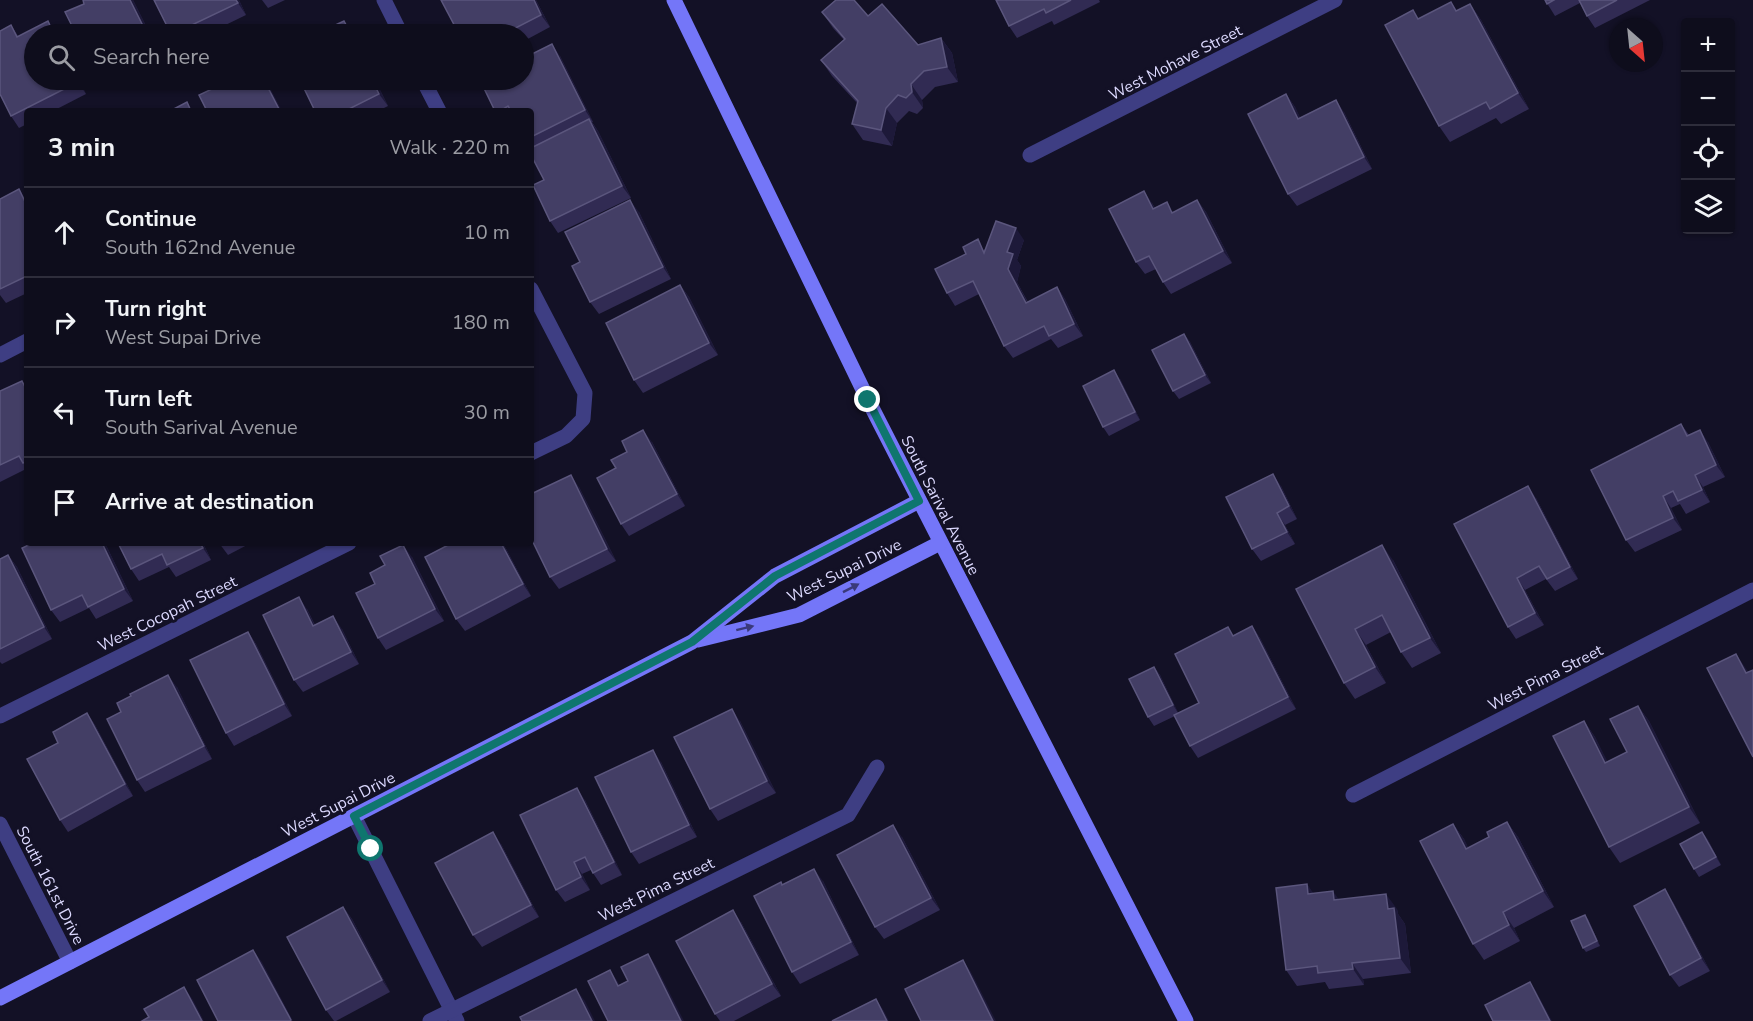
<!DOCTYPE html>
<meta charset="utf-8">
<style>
:root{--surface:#0e0d1c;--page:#171625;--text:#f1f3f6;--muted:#9b9ca3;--line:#2e2d3b}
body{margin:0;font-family:"Nunito Sans",sans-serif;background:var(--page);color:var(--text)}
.controls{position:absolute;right:18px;top:18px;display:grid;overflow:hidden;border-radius:6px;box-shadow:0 2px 4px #0004}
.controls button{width:54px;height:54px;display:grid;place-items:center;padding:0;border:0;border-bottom:2px solid var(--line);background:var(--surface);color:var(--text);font:30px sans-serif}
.compass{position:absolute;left:1609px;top:18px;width:54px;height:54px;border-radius:50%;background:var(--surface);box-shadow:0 2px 4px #0004;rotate:153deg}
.stop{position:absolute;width:18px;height:18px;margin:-14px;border:4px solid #0f766e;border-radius:50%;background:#fff}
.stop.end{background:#0f766e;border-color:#fff;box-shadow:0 2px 6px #0008}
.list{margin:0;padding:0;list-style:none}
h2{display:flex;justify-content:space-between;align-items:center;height:78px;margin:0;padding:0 24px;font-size:26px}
h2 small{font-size:20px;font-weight:400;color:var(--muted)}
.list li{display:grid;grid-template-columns:39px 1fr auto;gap:18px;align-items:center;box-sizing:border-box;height:90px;padding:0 24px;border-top:2px solid var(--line)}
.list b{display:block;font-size:22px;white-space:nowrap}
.list p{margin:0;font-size:20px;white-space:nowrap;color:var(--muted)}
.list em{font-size:20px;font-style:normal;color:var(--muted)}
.icon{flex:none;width:33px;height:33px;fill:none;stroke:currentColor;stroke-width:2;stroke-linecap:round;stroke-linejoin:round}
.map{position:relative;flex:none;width:1753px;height:1021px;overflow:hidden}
.search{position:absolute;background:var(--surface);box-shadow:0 2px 4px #0004;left:24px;top:24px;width:510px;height:66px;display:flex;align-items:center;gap:15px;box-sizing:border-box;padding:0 21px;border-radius:33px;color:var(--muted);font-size:22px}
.panel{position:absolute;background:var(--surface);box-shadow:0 2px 4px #0004;left:24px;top:108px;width:510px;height:438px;border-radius:6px}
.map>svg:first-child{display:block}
</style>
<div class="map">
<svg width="1753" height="1021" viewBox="0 0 1753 1021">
<rect width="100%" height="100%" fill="#131126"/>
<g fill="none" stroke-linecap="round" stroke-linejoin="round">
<g stroke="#3e3e83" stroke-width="15">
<polyline points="384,0 401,34"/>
<polyline points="423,80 439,111"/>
<polyline points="1030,155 1335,0"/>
<polyline points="531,289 585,393 583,419 566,436 531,453"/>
<polyline points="0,355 27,341"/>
<polyline points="0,716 349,543"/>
<polyline points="1353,795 1753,590"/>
<polyline points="354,816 457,1021"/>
<polyline points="0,824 70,962"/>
<polyline points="430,1021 848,815 877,767"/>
</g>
<g stroke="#7476f8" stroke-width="15">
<polyline points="674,0 868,400 1186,1021"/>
<polyline points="698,640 799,615 940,543"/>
<polyline points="0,998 692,642 775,576 919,501"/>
</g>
</g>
<g fill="#312b53">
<polygon points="133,0 150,34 76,34"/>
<polygon points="239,0 246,15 207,34 171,34"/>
<polygon points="262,0 285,0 268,8"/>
<polygon points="536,0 550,27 524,41 524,34 459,34"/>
<polygon points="996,0 1099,0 1100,2 1054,25 1052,21 1017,38 1009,26"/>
<polygon points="1545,0 1650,0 1595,28 1587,16 1580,3 1555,16"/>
<polygon points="1451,2 1457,11 1470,4 1481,20 1529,109 1501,124 1496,118 1450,142 1439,126"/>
<polygon points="822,12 868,16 918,45 941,38 952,53 958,82 935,87 922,100 923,108 917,114 909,111 897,123 892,146 863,140 852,124 858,104 832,76 821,60 844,40 833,28"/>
<polygon points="11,25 18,36 79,80 86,94 53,111 27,111 27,124 19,128 11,116"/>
<polygon points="560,56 593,122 592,122 598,131 631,198 558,233 550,221 544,180 531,155 531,111 495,111"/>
<polygon points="300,80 375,80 388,106 378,111 315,111"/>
<polygon points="1286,94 1295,107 1300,118 1344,112 1372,169 1297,206 1288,194"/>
<polygon points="0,199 27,201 27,293 6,303 0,295"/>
<polygon points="1197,200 1206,212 1232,263 1171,294 1163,282 1156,269 1145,274 1136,262 1152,203 1155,208 1174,212"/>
<polygon points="639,212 671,279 599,314 590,302 580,262"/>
<polygon points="1024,240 1017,260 1021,266 1017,282 1028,302 1057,287 1065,299 1083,336 1058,348 1051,339 1013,358 1004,346 979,294 955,306 947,293 966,254"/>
<polygon points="680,285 689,297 718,355 643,393 634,380"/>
<polygon points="1184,334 1190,342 1211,383 1179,399 1173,391"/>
<polygon points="1120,379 1140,420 1109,436 1103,427"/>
<polygon points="27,388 27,470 26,469 0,482 0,391"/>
<polygon points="1681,424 1689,435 1708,442 1725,477 1703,487 1710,502 1686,514 1680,504 1671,508 1682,530 1635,552 1626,540"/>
<polygon points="652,442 685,506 629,536 621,524"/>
<polygon points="1281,486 1297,519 1285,525 1295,544 1261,561 1252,549"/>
<polygon points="579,487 616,561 559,589 550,577"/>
<polygon points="1536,498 1578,579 1555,591 1546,579 1525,590 1544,625 1516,639 1508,627 1454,524"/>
<polygon points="33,543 105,543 133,601 96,619 89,608 60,622 51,610"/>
<polygon points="118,543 203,543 211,560 176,577 169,567 139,581 131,569"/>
<polygon points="219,543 251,543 228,555"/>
<polygon points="503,543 531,596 465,631 456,619"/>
<polygon points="8,555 17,567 52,639 2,664 0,662 0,559"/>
<polygon points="412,557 444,621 386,650 378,638 375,584"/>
<polygon points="1393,560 1441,653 1412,668 1401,652 1391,632 1366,645 1386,683 1355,699 1344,683 1296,589"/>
<polygon points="307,609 315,625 342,629 359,664 303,692 294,680"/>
<polygon points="1252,626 1260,638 1296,709 1198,758 1190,746 1175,716 1154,726 1148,717 1154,667 1160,675 1178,713 1199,703 1234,635"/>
<polygon points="248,632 256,644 292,716 234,746 226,733"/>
<polygon points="177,687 212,759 145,792 137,780 121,712 131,696"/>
<polygon points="1638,706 1649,721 1700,823 1620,863 1609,847 1584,721 1595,737 1607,762 1627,752"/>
<polygon points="87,713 95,725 133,796 68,832 60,820 58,743"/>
<polygon points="740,721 776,793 718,821 710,809"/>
<polygon points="661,762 697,837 639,864 631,852"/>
<polygon points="585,800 622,875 601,885 591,870 582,874 590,890 565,902 556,890"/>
<polygon points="1507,822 1518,837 1554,907 1514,928 1520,941 1484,960 1473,944 1453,824 1464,839 1468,848 1489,837"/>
<polygon points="1702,832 1708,840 1721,865 1699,877 1694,869"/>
<polygon points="902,837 940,910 884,939 875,927"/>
<polygon points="501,844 539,917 482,947 473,935"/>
<polygon points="823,881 859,955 800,984 792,972"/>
<polygon points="1307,884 1313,894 1339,899 1397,909 1398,914 1405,924 1411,973 1363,979 1364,985 1329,989 1325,982 1297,986 1286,970"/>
<polygon points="1673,902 1710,971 1679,987 1670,975"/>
<polygon points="343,907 352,919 390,992 336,1021 334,1021 326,1010"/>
<polygon points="1588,919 1600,946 1586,952 1583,948"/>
<polygon points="741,922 781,996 734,1021 720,1021 715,1014"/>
</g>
<g fill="#1d1939">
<polygon points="130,0 133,0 150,34 148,34 145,30"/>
<polygon points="236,0 239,0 246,15"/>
<polygon points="534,0 536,0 550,27 541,15"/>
<polygon points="1470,4 1481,20 1529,109 1518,93"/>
<polygon points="48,21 56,34 57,34 54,34"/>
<polygon points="344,21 352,33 353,34 351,34"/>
<polygon points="941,38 952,53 958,82 947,67"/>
<polygon points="552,44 560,56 593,122 585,110"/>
<polygon points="76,80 79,80 86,94 78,82"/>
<polygon points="264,80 266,80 282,111 280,111"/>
<polygon points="372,80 375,80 388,106 379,94"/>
<polygon points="911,84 922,100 923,108 912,92"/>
<polygon points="1286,94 1295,107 1307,131 1298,119"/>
<polygon points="1336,100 1344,112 1372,169 1364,157"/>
<polygon points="886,108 897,123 892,146 881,130"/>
<polygon points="589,119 598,131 631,198 622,186"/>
<polygon points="19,189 27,201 27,206"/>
<polygon points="1144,191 1152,203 1162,221 1153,209"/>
<polygon points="630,200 639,212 671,279 663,267"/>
<polygon points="1197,200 1206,212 1232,263 1223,251"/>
<polygon points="1016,228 1024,240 1017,260 1021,266 1017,282 1034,315 1026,303 1008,269 1007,252"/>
<polygon points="680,285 689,297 718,355 709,343"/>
<polygon points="1057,287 1065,299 1083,336 1074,324"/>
<polygon points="1184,334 1190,342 1211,383 1205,375"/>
<polygon points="1114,370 1120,379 1140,420 1135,412"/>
<polygon points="643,430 652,442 685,506 677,494"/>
<polygon points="1700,430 1708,442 1725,477 1716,465"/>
<polygon points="1273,474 1281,486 1297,519 1289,506"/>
<polygon points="571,475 579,487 616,561 607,549"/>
<polygon points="1695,475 1703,487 1710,502 1702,490"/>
<polygon points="1528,486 1536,498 1578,579 1570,567"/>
<polygon points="1663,496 1671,508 1682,530 1673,518"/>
<polygon points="1277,513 1285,525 1295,544 1287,532"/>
<polygon points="102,543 105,543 133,601 124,589"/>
<polygon points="200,543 203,543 211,560 203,548"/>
<polygon points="501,543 503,543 531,596 523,584"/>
<polygon points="403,545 412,557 444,621 435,609"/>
<polygon points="1382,545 1393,560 1441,653 1430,638"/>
<polygon points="8,555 17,567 52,639 44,627"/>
<polygon points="1517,578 1525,590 1544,625 1535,613"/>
<polygon points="299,597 307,609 321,639 313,626"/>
<polygon points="333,616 342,629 359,664 351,652"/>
<polygon points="1252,626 1260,638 1296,709 1288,697"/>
<polygon points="1355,629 1366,645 1386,683 1375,667"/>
<polygon points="248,632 256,644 292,716 284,704"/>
<polygon points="1736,654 1747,670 1753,682 1746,673"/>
<polygon points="1154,667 1160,675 1179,714 1173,705"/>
<polygon points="168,675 177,687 212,759 204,746"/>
<polygon points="1638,706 1649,721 1700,823 1689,807"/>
<polygon points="732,709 740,721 776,793 767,781"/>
<polygon points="87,713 95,725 133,796 125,784"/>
<polygon points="1584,721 1595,737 1616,778 1605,763"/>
<polygon points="653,750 661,762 697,837 689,825"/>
<polygon points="577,788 585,800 622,875 614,862"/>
<polygon points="1507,822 1518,837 1554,907 1543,891"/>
<polygon points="1453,824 1464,839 1477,865 1466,849"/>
<polygon points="893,825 902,837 940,910 931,898"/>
<polygon points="493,832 501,844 539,917 531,905"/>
<polygon points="1702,832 1708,840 1721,865 1716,857"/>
<polygon points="574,862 582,874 590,890 581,877"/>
<polygon points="814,869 823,881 859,955 851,942"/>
<polygon points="1307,884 1318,900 1308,894"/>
<polygon points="1665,889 1673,902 1710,971 1701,958"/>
<polygon points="1333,891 1344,907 1334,900"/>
<polygon points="1386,894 1397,909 1398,914 1405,924 1411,973 1400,958 1388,909"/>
<polygon points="343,907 352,919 390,992 382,980"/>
<polygon points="733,910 741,922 781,996 772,984"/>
<polygon points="1503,912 1514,928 1520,941 1509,925"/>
<polygon points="1585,915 1588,919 1600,946 1597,941"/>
<polygon points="253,950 262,962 293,1021 291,1020"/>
<polygon points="648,954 656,966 684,1021 681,1021"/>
<polygon points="963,960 971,972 996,1021 993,1021"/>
<polygon points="1352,963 1363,979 1364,985 1353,969"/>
<polygon points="610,970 618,982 626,998 618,986"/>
<polygon points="1530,982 1536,991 1552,1021 1550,1021"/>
<polygon points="184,987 193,1000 204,1021 202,1021"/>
<polygon points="576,989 585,1001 595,1021 592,1021"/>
<polygon points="876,999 884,1011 889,1021 887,1021"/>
</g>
<g fill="#433e65" stroke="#5b567d" stroke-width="1.5">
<polygon points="83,0 130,0 145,30 136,34 76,34 65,12 84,4"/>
<polygon points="154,0 236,0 238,3 173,34 171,34"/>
<polygon points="441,0 534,0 541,15 504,34 459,34"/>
<polygon points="836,0 854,0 868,16 882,4 918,45 941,38 947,67 924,71 911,84 912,92 906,98 898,95 886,108 881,130 852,124 858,101 821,60 845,39 822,12"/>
<polygon points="996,0 1071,0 1046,13 1044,9 1009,26"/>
<polygon points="1545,0 1554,0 1547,4"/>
<polygon points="1579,0 1617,0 1587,16"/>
<polygon points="1451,2 1456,11 1470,4 1518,93 1490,109 1486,102 1439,126 1385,25 1413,10 1418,19"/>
<polygon points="48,21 54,34 34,34 34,80 76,80 78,82 11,116 0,94 0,31 11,25 17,37"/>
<polygon points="344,21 351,34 316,34"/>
<polygon points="552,44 585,110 531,137 531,111 511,111 508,106 500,111 495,111 480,80 524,80 524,58"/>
<polygon points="231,80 264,80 280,111 207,111 199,95"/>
<polygon points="300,80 372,80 379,94 345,111 315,111"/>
<polygon points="1286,94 1298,119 1336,100 1364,157 1288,194 1248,114"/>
<polygon points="187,102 191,111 170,111"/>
<polygon points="589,119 622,186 550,221 533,185 544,180 531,155 531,148"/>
<polygon points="19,189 27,206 27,276 0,289 0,199"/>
<polygon points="1144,191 1153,209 1167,202 1172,213 1197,200 1223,251 1163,282 1149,256 1136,262 1109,209"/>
<polygon points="630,200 663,267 590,302 572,266 580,262 565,232"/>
<polygon points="996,221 1016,228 1007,252 1013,254 1008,269 1026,303 1057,287 1074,324 1049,336 1044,326 1004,346 973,281 947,293 935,269 966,254 963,247 978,239 984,253"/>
<polygon points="680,285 709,343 634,380 606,323"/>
<polygon points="1184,334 1205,375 1173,391 1152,350"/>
<polygon points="1114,370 1135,412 1103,427 1083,386"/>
<polygon points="22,381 27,391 27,461 23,463 19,456 0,465 0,391"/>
<polygon points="1681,424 1687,436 1700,430 1716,465 1695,475 1702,490 1678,501 1673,491 1663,496 1673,518 1626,540 1591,470"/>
<polygon points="643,430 677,494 621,524 597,478 616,468 611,460 627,452 622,441"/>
<polygon points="1273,474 1289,506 1277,513 1287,532 1252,549 1226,497"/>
<polygon points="571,475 607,549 550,577 531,538 531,494"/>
<polygon points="1528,486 1570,567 1547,579 1539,566 1517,578 1535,613 1508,627 1454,524"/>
<polygon points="33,543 102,543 124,589 88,607 82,595 51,610 22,548"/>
<polygon points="118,543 200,543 203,548 167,565 162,554 131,569"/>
<polygon points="452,543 501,543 523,584 456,619 425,557"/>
<polygon points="403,545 435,609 378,638 356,593 375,584 370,573 385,565 380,556"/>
<polygon points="1382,545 1430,638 1401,652 1382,615 1355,629 1375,667 1344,683 1296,589"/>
<polygon points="8,555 44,627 0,649 0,559"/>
<polygon points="299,597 313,626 333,616 351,652 294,680 263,615"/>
<polygon points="1252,626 1288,697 1190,746 1174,715 1199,703 1175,654 1228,627 1233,636"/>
<polygon points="248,632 284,704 226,733 190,660"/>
<polygon points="1736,654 1746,673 1753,670 1753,757 1707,668"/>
<polygon points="1154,667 1173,705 1148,717 1129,679"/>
<polygon points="168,675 204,746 137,780 107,719 121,712 117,703 131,696 130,694"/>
<polygon points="1638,706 1689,807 1609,847 1553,736 1584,721 1605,763 1627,752 1610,719"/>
<polygon points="732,709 767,781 710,809 674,737"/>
<polygon points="87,713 125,784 60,820 27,759 58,743 53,732"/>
<polygon points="653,750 689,825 631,852 595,777"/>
<polygon points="577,788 614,862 593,873 585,857 574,862 581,877 556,890 520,815"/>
<polygon points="1507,822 1543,891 1503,912 1509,925 1473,944 1420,841 1453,824 1466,849 1489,837 1487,832"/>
<polygon points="893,825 931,898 875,927 837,855"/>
<polygon points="493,832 531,905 473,935 435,863"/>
<polygon points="1702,832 1716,857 1694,869 1680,844"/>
<polygon points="814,869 851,942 792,972 754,896 781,882 782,885"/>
<polygon points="1307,884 1308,894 1333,891 1334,900 1386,894 1388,909 1394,908 1400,958 1352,963 1353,969 1318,973 1317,966 1286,970 1276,888"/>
<polygon points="1665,889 1701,958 1670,975 1634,906"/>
<polygon points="343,907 382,980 326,1010 287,937"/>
<polygon points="733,910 772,984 715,1014 676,941"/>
<polygon points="1585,915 1597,941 1583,948 1571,921"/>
<polygon points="253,950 291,1020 290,1021 218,1021 197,980"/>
<polygon points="648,954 681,1021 608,1021 588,981 610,970 618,986 628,981 621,967"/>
<polygon points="963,960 993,1021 921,1021 905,989"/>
<polygon points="1530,982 1550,1021 1493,1021 1485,1005"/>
<polygon points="184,987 202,1021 142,1021 149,1017 144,1009"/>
<polygon points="576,989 592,1021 522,1021 520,1017"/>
<polygon points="876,999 887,1021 832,1021"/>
</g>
<defs><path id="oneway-solid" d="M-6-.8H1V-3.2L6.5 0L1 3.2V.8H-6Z" transform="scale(1.5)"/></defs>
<g fill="#3a397a">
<use href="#oneway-solid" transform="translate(851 588) rotate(-27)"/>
<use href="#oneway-solid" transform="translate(745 628) rotate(-14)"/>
</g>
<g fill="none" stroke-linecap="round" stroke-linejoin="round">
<polyline stroke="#0f766e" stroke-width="8" points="371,849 354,816 692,642 775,576 919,501 868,400"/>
</g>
<g text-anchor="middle" stroke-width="6" stroke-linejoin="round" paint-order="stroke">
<g font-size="16" fill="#dbd8fd" stroke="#131126">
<text transform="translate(1175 62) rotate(-27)" y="6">West Mohave Street</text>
<text transform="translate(941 505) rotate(63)" y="6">South Sarival Avenue</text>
<text transform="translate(844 570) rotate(-26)" y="6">West Supai Drive</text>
<text transform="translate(167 613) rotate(-26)" y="6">West Cocopah Street</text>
<text transform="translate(1545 677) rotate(-27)" y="6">West Pima Street</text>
<text transform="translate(338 804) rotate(-27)" y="6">West Supai Drive</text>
<text transform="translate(51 885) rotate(63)" y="6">South 161st Drive</text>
<text transform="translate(656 889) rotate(-26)" y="6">West Pima Street</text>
</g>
</g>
</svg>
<div class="controls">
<button>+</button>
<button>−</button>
<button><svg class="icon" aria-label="locate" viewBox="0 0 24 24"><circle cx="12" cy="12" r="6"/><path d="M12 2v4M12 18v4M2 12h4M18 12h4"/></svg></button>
<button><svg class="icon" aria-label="layers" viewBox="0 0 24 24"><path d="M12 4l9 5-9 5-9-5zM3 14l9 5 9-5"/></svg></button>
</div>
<svg class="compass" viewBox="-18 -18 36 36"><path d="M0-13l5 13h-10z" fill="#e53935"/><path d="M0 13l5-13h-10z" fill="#9b9ca3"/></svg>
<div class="stop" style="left:371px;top:849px"></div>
<div class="stop end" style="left:868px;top:400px"></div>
<div class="search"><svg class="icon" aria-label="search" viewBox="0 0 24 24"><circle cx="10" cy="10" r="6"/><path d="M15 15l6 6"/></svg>Search here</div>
<section class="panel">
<h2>3 min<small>Walk · 220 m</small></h2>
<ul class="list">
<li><svg class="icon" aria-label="ahead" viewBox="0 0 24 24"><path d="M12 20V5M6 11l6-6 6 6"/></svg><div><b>Continue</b><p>South 162nd Avenue</p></div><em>10 m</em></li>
<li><svg class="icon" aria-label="right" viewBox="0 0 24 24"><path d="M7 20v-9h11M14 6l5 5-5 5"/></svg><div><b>Turn right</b><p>West Supai Drive</p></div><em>180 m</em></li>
<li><svg class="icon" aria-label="left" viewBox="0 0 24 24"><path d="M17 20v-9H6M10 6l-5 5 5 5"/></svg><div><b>Turn left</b><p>South Sarival Avenue</p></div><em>30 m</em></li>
<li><svg class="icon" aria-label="arrive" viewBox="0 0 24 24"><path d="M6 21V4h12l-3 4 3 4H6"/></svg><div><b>Arrive at destination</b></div></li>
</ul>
</section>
</div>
